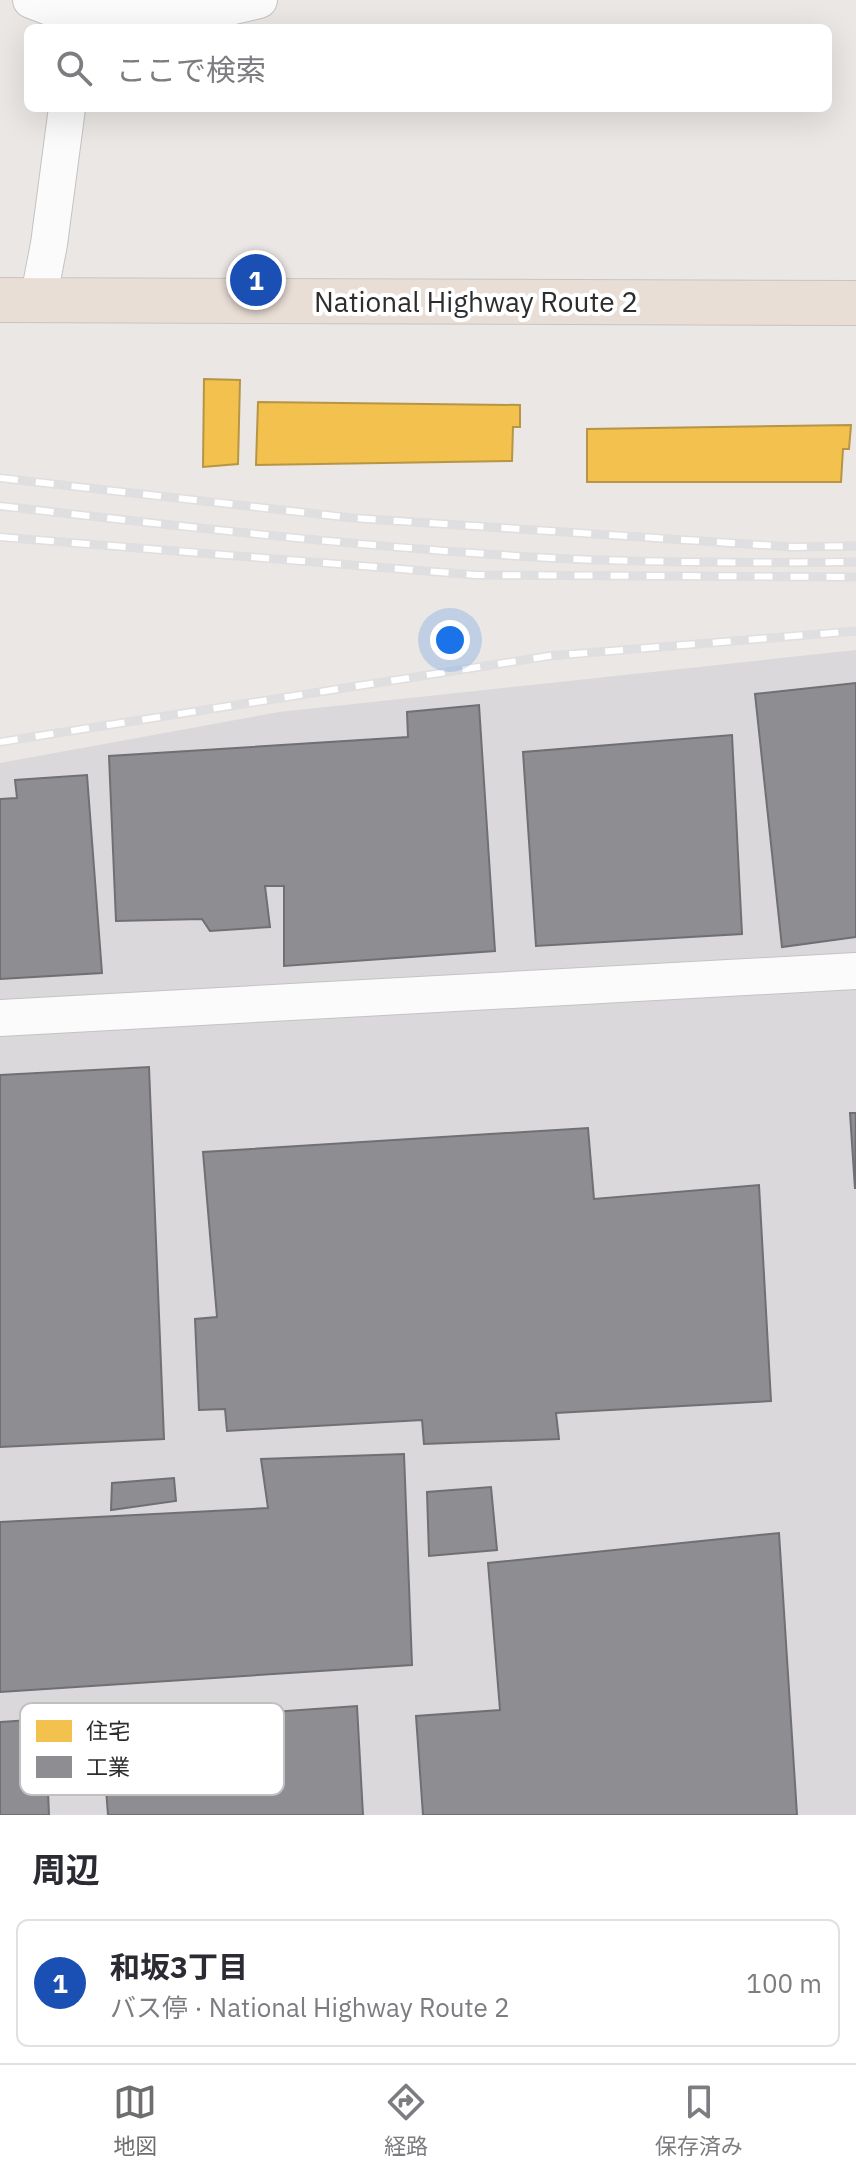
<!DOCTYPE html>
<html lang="ja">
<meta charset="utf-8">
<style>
:root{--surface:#fff;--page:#f7f7f7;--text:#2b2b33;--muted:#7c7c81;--line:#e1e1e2;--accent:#6f6e6d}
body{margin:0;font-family:"IBM Plex Sans","Noto Sans JP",sans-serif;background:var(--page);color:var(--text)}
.you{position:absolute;left:450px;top:640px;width:28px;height:28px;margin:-20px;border:6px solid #fff;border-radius:50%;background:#1a73e8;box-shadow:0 0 0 12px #1a73e833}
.badge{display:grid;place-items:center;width:52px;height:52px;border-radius:50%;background:var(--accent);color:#fff;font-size:26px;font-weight:700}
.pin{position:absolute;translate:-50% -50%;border:4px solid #fff;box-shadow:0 2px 8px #0006}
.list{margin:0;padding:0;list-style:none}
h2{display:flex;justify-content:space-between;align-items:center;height:104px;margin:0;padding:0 32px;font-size:34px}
h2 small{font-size:26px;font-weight:400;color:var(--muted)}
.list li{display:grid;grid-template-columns:52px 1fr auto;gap:24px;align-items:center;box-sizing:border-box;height:128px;margin:0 16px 16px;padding:0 16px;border:2px solid var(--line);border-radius:12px}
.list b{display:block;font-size:30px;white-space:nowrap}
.list p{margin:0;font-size:26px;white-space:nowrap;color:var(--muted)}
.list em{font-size:26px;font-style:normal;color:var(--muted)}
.icon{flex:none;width:44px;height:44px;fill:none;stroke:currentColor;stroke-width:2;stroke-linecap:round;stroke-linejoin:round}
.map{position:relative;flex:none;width:856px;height:1815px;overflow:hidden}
.search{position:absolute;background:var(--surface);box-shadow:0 8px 32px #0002;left:24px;right:24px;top:24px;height:88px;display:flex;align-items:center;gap:20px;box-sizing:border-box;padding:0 28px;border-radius:12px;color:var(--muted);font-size:30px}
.sheet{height:248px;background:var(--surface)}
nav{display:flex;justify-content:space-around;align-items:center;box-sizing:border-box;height:112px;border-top:2px solid var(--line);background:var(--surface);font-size:22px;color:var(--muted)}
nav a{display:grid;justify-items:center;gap:4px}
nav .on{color:var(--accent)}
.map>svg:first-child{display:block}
</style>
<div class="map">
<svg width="856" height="1815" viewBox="0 0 856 1815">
<rect width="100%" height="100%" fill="#eae7e4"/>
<polygon fill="#dbd8db" points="856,650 856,1815 0,1815 0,763 279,712"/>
<g fill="#f2c14e" stroke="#b79544" stroke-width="2">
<polygon points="204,379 240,380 238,464 203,467"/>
<polygon points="258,402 520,405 520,427 513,427 512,461 256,465"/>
<polygon points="851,425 849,449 843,449 841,482 587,482 587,429"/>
</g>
<g fill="#8d8d92" stroke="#707074" stroke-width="2">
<polygon points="856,683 856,937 782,947 755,694"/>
<polygon points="479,705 495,951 284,966 284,886 265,886 270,927 210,931 202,919 116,921 109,756 408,737 407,712"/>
<polygon points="732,735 742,934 536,946 523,752"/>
<polygon points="87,775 102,973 0,979 0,799 17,798 15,780"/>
<polygon points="149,1067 164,1439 0,1447 0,1075"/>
<polygon points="850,1113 856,1113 855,1189"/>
<polygon points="588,1128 594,1199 759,1185 771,1401 556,1413 559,1439 424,1444 422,1420 227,1431 225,1409 199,1410 195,1319 217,1317 203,1152"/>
<polygon points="404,1454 412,1665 0,1692 0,1522 268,1508 261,1459"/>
<polygon points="174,1478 176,1501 111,1510 112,1483"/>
<polygon points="491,1487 497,1550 429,1556 427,1492"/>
<polygon points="779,1533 797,1815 423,1815 416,1716 500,1710 488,1563"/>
<polygon points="357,1706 363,1815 108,1815 101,1724"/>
<polygon points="45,1719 49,1815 0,1815 0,1722"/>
</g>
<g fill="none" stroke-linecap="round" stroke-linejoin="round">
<g stroke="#c4c3c4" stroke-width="38">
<g id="minor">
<polyline points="31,0 78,18 191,16 259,0"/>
<polyline points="38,301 49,244 67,108"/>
<polyline points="0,1018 856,971"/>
</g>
</g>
<g stroke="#c6c4c3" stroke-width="46">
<polyline id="highway" points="0,300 856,303"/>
</g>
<use href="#minor" stroke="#fcfbfb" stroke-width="36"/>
<use href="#highway" stroke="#e9ded6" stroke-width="44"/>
<g stroke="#dfdee0" stroke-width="9">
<g id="rail">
<polyline points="0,478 353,518 792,547 856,546"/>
<path d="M0,506C162,524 325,543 487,554C609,563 734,563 856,562"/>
<polyline points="0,537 476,575 856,577"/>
<polyline points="0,742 549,656 856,631"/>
</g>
</g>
<use href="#rail" stroke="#fff" stroke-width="6" stroke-dasharray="18" stroke-linecap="butt"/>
</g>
<g text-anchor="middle" stroke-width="8" stroke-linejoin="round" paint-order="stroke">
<g font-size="28" fill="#2d2d2d" stroke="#fff">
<text x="476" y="312">National Highway Route 2</text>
</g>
</g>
<rect x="20" y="1703" width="264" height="92" rx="12" fill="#fff" stroke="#c0c0c0" stroke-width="2"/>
<rect x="36" y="1720" width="36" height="22" fill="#f2c14e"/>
<rect x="36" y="1756" width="36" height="22" fill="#8d8d92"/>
<g font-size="22" fill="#2d2d2d">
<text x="86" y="1739">住宅</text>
<text x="86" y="1775">工業</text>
</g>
</svg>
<div class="you"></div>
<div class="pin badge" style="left:256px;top:280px;background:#1a4fb4">1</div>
<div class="search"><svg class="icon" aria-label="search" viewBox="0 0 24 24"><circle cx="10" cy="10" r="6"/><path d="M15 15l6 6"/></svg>ここで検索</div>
</div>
<section class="sheet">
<h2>周辺<small></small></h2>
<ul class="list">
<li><span class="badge" style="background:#1a4fb4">1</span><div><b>和坂3丁目</b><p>バス停 · National Highway Route 2</p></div><em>100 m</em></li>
</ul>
</section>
<nav>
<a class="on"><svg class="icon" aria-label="map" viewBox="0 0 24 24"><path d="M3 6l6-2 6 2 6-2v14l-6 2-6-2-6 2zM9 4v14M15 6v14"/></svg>地図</a>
<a><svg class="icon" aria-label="directions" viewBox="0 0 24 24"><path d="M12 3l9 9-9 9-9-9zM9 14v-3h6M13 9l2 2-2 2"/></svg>経路</a>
<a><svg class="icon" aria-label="saved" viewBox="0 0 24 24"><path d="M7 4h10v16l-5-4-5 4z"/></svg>保存済み</a>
</nav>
